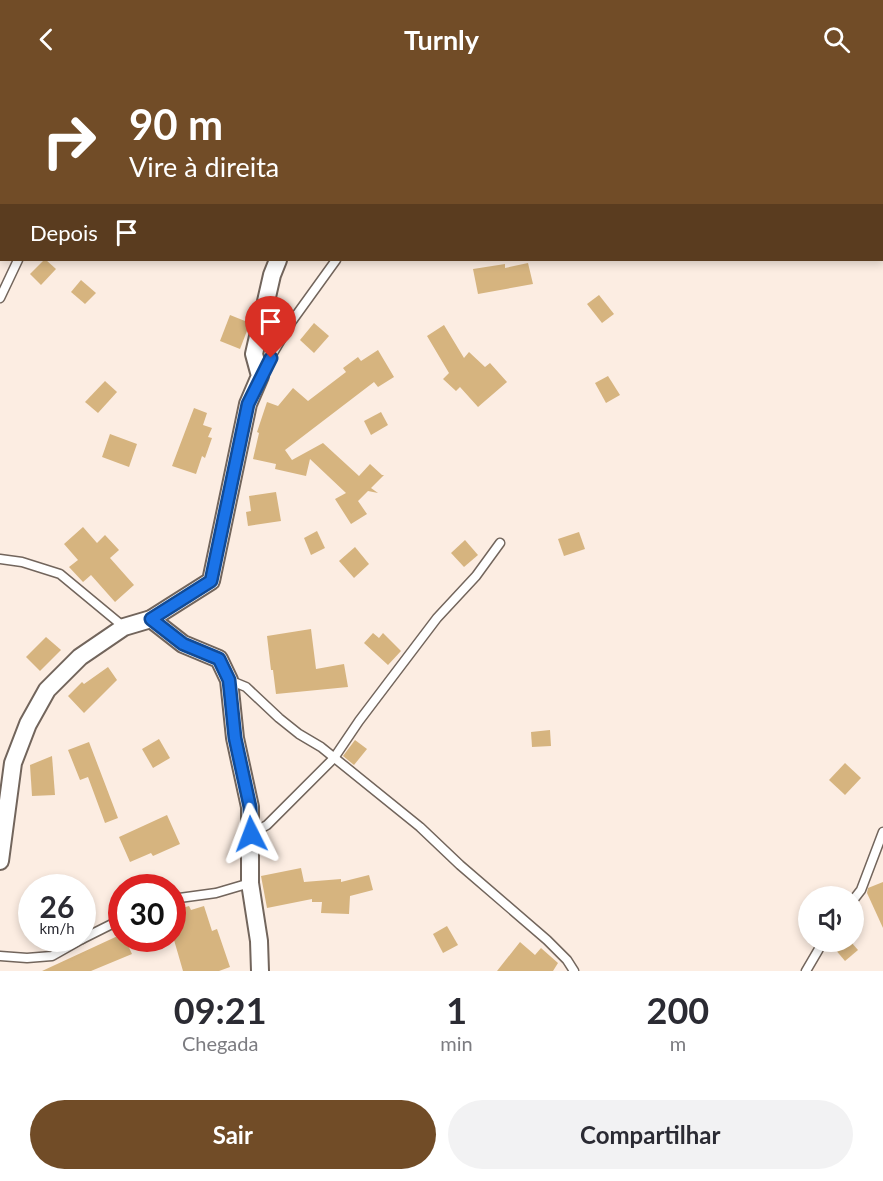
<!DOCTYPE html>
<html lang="pt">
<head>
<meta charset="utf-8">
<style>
	:root { --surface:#fff; --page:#f2f2f3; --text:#2b2b33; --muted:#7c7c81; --accent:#714c27 }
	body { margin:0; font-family:Lato,sans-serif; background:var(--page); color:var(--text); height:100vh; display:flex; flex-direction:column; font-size:22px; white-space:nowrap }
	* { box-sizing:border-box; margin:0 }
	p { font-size:20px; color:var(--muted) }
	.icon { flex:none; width:33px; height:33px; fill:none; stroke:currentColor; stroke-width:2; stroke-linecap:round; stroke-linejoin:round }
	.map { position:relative; height:893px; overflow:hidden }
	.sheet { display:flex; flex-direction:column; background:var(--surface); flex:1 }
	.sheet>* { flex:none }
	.guide { position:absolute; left:0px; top:0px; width:884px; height:183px; box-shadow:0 3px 9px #0003; background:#714c27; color:#fff; overflow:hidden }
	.tools { position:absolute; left:798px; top:808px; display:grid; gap:12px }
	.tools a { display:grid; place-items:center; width:66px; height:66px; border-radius:50%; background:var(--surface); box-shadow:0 3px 9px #0003; font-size:30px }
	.speed { position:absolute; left:18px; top:796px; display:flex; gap:12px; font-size:30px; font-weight:700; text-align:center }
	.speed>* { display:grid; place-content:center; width:78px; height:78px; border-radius:50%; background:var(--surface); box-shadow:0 3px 9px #0003; line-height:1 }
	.speed small { font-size:15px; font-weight:400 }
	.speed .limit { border:9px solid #d22; background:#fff; color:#111 }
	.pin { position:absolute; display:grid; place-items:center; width:51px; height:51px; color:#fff; margin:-62px -26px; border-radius:50% 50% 50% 0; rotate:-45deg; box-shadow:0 0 6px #0007 }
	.pin .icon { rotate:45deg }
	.me { position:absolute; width:66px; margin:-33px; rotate:357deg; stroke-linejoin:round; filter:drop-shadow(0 0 4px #0008) }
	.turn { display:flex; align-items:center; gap:21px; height:126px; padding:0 30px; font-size:27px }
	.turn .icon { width:78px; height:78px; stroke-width:2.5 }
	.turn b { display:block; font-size:42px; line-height:51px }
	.then { display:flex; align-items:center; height:57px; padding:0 30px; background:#0003; gap:12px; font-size:22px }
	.eta { display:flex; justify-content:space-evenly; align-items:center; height:102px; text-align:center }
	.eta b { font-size:36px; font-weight:700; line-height:42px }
	.button { display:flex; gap:12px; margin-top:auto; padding:12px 30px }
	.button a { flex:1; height:69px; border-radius:36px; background:var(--accent); color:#fff; font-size:24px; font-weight:700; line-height:69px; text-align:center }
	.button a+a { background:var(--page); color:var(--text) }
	header { display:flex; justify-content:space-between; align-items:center; height:78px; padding:0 30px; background:var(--accent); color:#fff; font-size:27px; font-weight:700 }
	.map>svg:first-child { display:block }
	.building { fill:#d6b47f }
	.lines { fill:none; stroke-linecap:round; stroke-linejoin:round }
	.lane-casing { stroke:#72655c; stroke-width:11 }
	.street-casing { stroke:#72655c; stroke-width:20 }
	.path { stroke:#b2a69e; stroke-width:3; stroke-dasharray:4.5 3; stroke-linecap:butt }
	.lane { stroke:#fff; stroke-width:8 }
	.street { stroke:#fff; stroke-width:16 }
	.route-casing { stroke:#114b97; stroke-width:15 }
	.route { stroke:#1a73e8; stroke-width:10 }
</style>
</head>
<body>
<header><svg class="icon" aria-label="back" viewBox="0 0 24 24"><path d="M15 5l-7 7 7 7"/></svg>Turnly<svg class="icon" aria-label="search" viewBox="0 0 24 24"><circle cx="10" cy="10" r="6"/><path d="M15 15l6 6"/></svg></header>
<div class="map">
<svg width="883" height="893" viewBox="0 0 883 893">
	<rect width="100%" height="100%" fill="#fcede2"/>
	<!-- building -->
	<g class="building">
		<path d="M 44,182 L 46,182 L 56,191 L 41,207 L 30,196 Z"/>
		<path d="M 528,185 L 533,206 L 478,216 L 473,191 L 505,186 L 505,190 Z"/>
		<path d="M 81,202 L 96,215 L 85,226 L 71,214 Z"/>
		<path d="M 599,217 L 614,236 L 602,245 L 587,226 Z"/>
		<path d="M 230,237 L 250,245 L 240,271 L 220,263 Z"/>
		<path d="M 314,245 L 329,258 L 314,275 L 300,262 Z"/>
		<path d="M 444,247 L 464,280 L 469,274 L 485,289 L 490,285 L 507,304 L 478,329 L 460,309 L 456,313 L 443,301 L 449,295 L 427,258 Z"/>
		<path d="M 378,272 L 394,299 L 378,309 L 374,304 L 285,372 L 292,382 L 323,365 L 359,398 L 370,386 L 382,397 L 384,397 L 371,410 L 378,415 L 368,413 L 358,423 L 367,436 L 351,446 L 335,421 L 346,415 L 310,381 L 306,398 L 275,391 L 276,386 L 253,381 L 259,355 L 257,354 L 267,324 L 278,328 L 293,310 L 308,323 L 346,294 L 343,290 L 358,279 L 361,283 Z"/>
		<path d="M 608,298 L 620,317 L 606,325 L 595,305 Z"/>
		<path d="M 105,303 L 117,314 L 98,335 L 85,324 Z"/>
		<path d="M 194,330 L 207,335 L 203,347 L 212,350 L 208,359 L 212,360 L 205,380 L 202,378 L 196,396 L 172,388 Z"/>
		<path d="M 381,334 L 388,347 L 371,357 L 364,343 Z"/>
		<path d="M 110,356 L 137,366 L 129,389 L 102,379 Z"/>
		<path d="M 276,414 L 281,443 L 248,448 L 246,434 L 251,433 L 249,418 Z"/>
		<path d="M 83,449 L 97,465 L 105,457 L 119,472 L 110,480 L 134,507 L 115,524 L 91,497 L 83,504 L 69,489 L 78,482 L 64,466 Z"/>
		<path d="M 317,453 L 325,470 L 311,477 L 304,460 Z"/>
		<path d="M 579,454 L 585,471 L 564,478 L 558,461 Z"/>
		<path d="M 465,462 L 478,477 L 464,489 L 451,475 Z"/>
		<path d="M 355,469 L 369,486 L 354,500 L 339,483 Z"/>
		<path d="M 311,551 L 316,591 L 344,586 L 348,609 L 276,616 L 273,592 L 271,592 L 267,558 Z"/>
		<path d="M 373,555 L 379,560 L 383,555 L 401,573 L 388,587 L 364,565 Z"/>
		<path d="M 46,559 L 61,572 L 40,593 L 26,579 Z"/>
		<path d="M 108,589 L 117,602 L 84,635 L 68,618 L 82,604 L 84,606 Z"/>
		<path d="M 550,652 L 551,668 L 532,669 L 531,654 Z"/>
		<path d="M 159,661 L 170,680 L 153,690 L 142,671 Z"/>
		<path d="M 355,662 L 367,671 L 354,687 L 343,678 Z"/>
		<path d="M 89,664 L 118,740 L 105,745 L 88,699 L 80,702 L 68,672 Z"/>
		<path d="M 52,678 L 55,717 L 32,718 L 30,687 Z"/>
		<path d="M 845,685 L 861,700 L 845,717 L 829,702 Z"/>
		<path d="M 167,737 L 180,766 L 153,778 L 151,775 L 130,784 L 119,759 Z"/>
		<path d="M 301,790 L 304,804 L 341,801 L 341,804 L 369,797 L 373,812 L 350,818 L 349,836 L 321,835 L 322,824 L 312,824 L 312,821 L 267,830 L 261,798 Z"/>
		<path d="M 883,804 L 883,850 L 867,815 L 868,810 Z"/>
		<path d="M 189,828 L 191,832 L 204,828 L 212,853 L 217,851 L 230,889 L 219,893 L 183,893 L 172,855 L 172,833 Z"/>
		<path d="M 447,848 L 458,867 L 443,875 L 433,856 Z"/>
		<path d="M 122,856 L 122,861 L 125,861 L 132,876 L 91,893 L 42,893 Z"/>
		<path d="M 520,864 L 535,877 L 541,870 L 558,885 L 553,893 L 497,893 Z"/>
		<path d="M 829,864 L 851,864 L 858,872 L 845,883 Z"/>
	</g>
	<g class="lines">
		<!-- lane casing -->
		<g class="lane-casing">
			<g id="lane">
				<path d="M 449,0 L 452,0"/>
				<path d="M 229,2 L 232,0"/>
				<path d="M 0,220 L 18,182"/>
				<path d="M 260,297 L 292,243 L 336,182"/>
				<path d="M 0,481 L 22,484 L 60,496 L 124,549"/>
				<path d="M 229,602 L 246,609 L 279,640 L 299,656 L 321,669 L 420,749 L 460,787 L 547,862 L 567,882 L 574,893"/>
				<path d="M 251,756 L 267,747 L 334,680 L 359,643 L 437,540 L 476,498 L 500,465"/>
				<path d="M 172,821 L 216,815 L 250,805"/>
				<path d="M 854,821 L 861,812 L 883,754"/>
				<path d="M 82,861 L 122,841"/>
				<path d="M 0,878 L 27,880 L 52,878 L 82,861"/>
				<path d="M 806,893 L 823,864"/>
			</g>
		</g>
		<!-- street casing -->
		<g class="street-casing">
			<g id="street">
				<path d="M 324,2 L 325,0"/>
				<path d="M 151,541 L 183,566 L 219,581 L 229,602 L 235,660 L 250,729 L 250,805 L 259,863 L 260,893"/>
				<path d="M 0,783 L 13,685 L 28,646 L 47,612 L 80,579 L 124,549 L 151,541 L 211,503 L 248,326 L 260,298 L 254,276 L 272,197 L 278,182"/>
			</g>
		</g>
		<!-- path -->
		<path class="path" d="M 0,21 L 2,25"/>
		<!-- lane -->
		<use href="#lane" class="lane"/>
		<!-- street -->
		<use href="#street" class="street"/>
	</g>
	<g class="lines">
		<!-- route casing -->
		<g class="route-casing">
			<path id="route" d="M 251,756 L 250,729 L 235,660 L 229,602 L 219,581 L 183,566 L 151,541 L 211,503 L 248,326 L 271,280"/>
		</g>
		<!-- route -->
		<use href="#route" class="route"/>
	</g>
</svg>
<div class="tools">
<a><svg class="icon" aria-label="sound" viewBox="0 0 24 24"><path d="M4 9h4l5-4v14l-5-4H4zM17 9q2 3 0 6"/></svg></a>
</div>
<div class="speed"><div>26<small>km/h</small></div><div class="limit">30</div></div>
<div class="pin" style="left:271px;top:280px;background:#d93025"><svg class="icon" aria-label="arrive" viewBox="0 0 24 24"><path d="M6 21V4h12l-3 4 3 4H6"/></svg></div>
<svg class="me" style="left:251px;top:756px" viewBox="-20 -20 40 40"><path d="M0-17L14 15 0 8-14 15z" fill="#1a73e8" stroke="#fff" stroke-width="4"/></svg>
<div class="guide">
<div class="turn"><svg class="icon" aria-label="right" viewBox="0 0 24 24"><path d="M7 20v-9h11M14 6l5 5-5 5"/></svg><div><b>90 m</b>Vire à direita</div></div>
<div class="then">Depois<svg class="icon" aria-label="arrive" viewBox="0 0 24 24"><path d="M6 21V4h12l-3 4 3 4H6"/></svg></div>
</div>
</div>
<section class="sheet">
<div class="eta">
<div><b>09:21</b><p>Chegada</p></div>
<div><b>1</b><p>min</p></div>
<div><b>200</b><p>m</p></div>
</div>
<div class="button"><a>Sair</a><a>Compartilhar</a></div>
</section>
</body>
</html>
